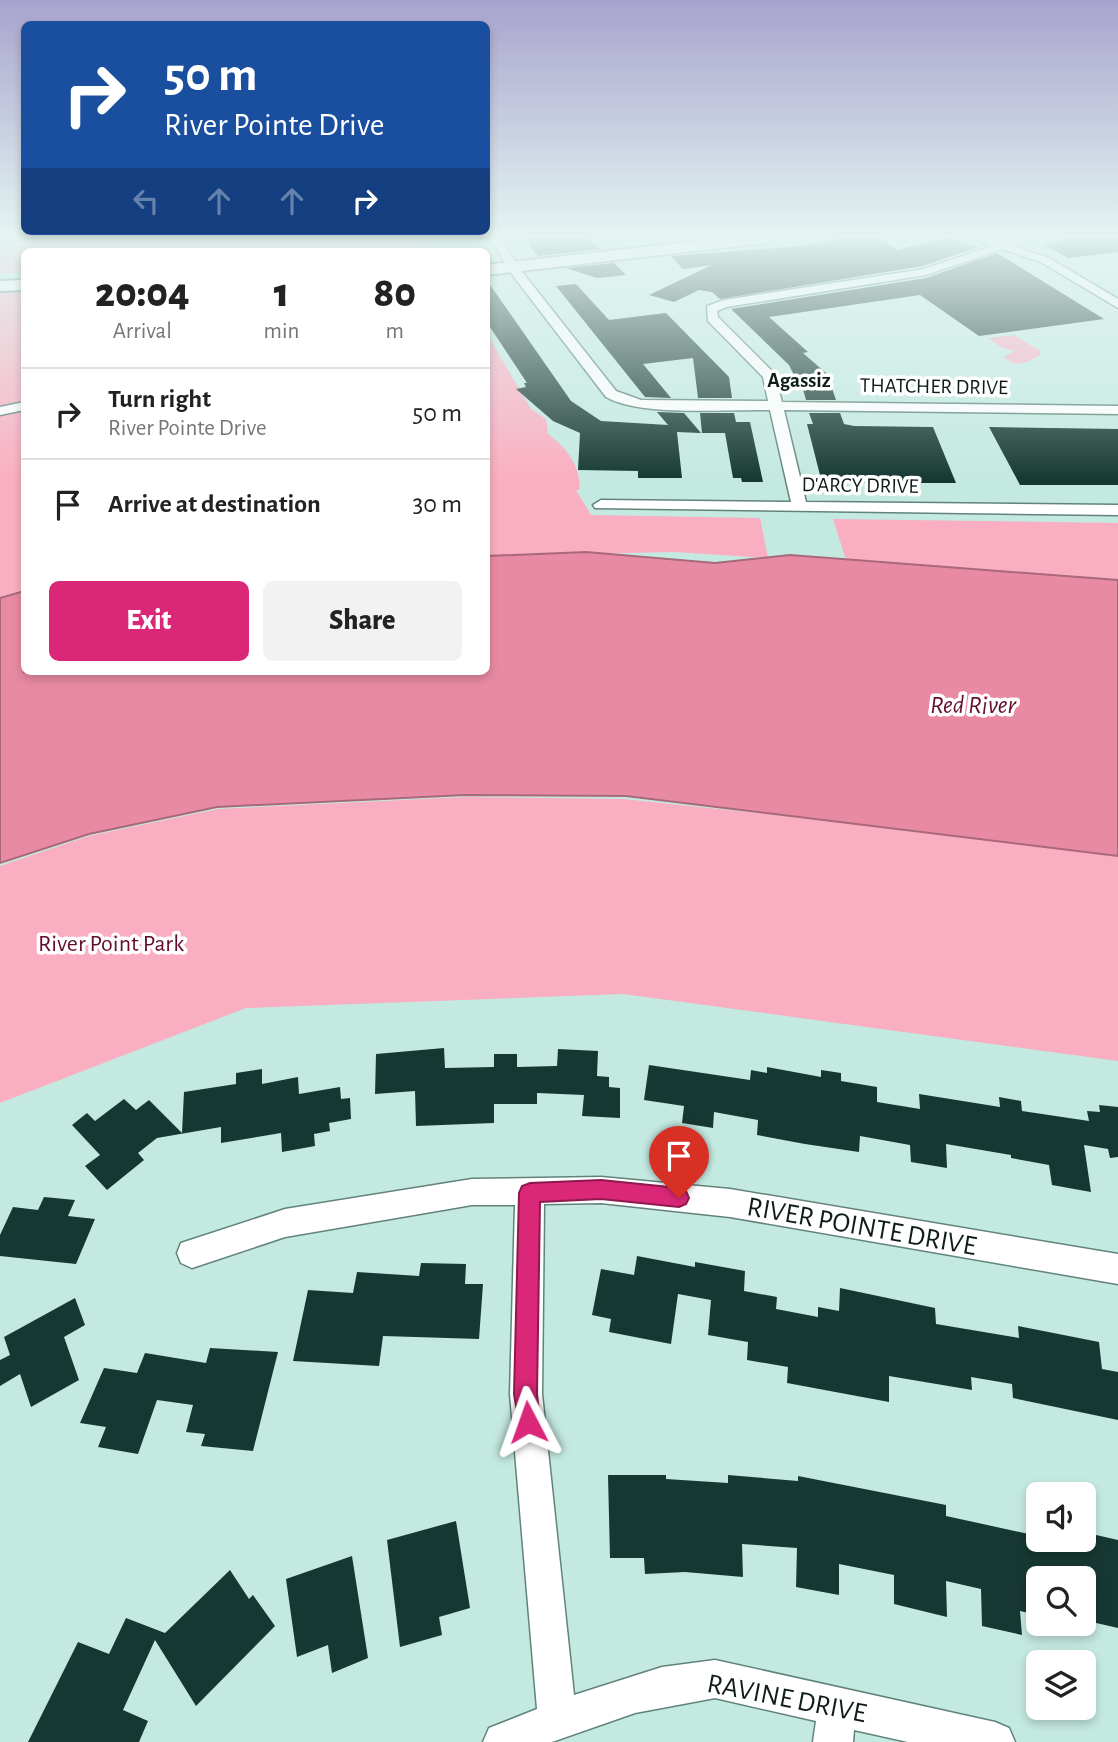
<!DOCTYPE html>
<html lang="en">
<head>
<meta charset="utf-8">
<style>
	:root { --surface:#fff; --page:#f2f2f2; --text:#222; --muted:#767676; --line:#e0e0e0; --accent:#db2777 }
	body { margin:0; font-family:"Alegreya Sans",sans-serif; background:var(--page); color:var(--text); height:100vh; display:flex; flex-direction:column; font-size:26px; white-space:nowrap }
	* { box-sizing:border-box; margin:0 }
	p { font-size:23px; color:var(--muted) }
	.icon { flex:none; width:38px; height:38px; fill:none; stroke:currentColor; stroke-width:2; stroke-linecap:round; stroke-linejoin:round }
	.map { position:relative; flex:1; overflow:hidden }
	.side { position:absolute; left:21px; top:248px; width:469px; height:427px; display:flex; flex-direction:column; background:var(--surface); border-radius:10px; box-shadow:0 4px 10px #0003 }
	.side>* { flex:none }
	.guide { position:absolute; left:21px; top:21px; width:469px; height:214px; border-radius:10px; box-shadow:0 4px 10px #0003; background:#1a4fa0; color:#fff; overflow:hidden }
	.tools { position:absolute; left:1026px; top:1482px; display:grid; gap:14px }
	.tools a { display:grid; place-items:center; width:70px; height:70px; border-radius:10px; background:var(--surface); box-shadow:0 4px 10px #0003; font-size:35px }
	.pin { position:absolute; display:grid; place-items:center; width:60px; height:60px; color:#fff; margin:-72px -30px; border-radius:50% 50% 50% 0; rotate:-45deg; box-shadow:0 0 7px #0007 }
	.pin .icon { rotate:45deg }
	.me { position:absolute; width:77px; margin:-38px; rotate:356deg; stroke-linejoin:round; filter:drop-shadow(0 0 5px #0008) }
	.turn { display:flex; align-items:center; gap:24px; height:147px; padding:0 28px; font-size:32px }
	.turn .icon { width:91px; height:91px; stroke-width:2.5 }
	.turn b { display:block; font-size:49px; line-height:60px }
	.lanes { display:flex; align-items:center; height:66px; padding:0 28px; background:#0003; justify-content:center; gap:35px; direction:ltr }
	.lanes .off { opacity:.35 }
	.eta { display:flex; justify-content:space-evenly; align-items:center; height:119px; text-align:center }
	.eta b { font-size:42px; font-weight:800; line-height:49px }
	.primary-button { display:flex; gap:14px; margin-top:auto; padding:14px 28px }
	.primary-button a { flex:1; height:80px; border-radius:10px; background:var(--accent); color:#fff; font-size:28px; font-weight:800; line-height:80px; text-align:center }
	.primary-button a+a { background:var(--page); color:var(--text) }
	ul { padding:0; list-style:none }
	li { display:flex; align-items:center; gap:21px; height:91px; padding:0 28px; border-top:2px solid var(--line) }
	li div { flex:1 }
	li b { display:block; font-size:26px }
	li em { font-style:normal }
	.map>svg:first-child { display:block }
	.green { fill:#faaec1 }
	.water { fill:#e98aa4; stroke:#a8697b; stroke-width:2 }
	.building { fill:#173832 }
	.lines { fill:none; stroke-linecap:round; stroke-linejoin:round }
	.street-casing { stroke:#61837c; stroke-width:3 }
	.secondary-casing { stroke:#61837c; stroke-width:4 }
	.street { fill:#fff; fill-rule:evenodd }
	.secondary { fill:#fff; fill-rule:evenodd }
	.route { fill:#db2777; stroke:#8e194d; stroke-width:2 }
	.labels { text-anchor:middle; stroke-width:7; stroke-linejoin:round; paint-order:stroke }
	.far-neighbourhood-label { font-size:21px; font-weight:bold; fill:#0f1d1a; stroke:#fff }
	.far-street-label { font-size:21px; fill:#0f1d1a; stroke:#fff }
	.park-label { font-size:24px; fill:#620d2f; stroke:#fff }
	.water-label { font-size:26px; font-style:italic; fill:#651132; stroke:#fff }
	.near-street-label { font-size:28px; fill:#0f1d1a; stroke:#fff }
</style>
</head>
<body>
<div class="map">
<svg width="1118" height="1742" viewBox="0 0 1118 1742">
	<rect width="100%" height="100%" fill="#c4e9e1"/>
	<!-- green -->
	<g class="green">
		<path d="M 0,237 L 417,237 L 427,252 L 24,252 L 24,273 L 0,273 Z"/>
		<path d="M 24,292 L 24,591 L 0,598 L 0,293 Z"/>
		<path d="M 486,332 L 531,409 L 546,419 L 548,434 C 566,447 582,467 579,490 L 576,490 L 591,515 L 760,518 L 768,558 L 674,552 L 487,556 Z"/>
		<path d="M 1014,335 L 1040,351 L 1040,355 C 1028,362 1016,369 1004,357 L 1015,351 L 1002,348 L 988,338 Z"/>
		<path d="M 833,519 L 1118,523 L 1118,580 L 846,560 Z"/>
		<path d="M 465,797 L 623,799 L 1118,851 L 1118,1061 L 623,994 L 246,1008 L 0,1103 L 0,866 L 89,836 L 218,809 Z"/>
	</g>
	<!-- water -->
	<path class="water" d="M 586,552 L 715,563 L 790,555 L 1118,580 L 1118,856 L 626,796 L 465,795 L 217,807 L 89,834 L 0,863 L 0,598 L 24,591 L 24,672 L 486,672 L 487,556 Z"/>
	<!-- building -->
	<g class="building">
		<path d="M 522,237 L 588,237 L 600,249 L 538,256 Z"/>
		<path d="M 831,237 L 879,237 L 897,250 L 947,237 L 979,247 L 923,266 L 720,299 L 712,292 L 699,290 L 674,302 L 649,295 L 712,265 L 683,269 L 671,256 L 800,246 L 835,240 Z"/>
		<path d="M 1071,237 L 1118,237 L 1118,252 L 1068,258 L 1044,245 Z"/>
		<path d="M 997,253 L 1104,319 L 979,336 L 920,295 L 769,317 L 808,352 L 803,353 L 827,374 L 836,400 L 806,400 L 799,375 L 794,375 L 789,365 L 731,309 L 926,278 Z"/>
		<path d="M 614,263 L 626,275 L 597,278 L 566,268 Z"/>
		<path d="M 486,279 L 571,401 L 601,421 L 668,425 L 657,412 L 684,413 L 701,433 L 677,432 L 682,478 L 638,478 L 638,471 L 578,470 L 580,433 L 553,421 L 516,389 L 526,387 L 524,383 L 527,383 L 486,321 Z"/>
		<path d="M 576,284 L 609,320 L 666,313 L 729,377 L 732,398 L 698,398 L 693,358 L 643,364 L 671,398 L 645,397 L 556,286 Z"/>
		<path d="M 700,413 L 734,413 L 736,422 L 750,422 L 763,482 L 742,482 L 741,478 L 733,478 L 725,433 L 702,433 Z"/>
		<path d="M 809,413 L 840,413 L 844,424 L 854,426 L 933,427 L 956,483 L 822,483 L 807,424 L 813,424 Z"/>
		<path d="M 989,427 L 1118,429 L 1118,485 L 1020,485 Z"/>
		<path d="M 444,1048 L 445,1068 L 494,1067 L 494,1054 L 517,1054 L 517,1067 L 557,1066 L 558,1049 L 598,1051 L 597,1076 L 609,1077 L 609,1087 L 620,1088 L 620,1118 L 582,1116 L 584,1095 L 537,1093 L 537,1104 L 494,1104 L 494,1123 L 416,1126 L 415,1091 L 375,1094 L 376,1054 Z"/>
		<path d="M 649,1065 L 750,1080 L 751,1070 L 767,1073 L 767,1067 L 821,1077 L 821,1070 L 841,1073 L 841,1081 L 877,1087 L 877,1102 L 920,1109 L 919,1094 L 1000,1107 L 999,1097 L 1021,1101 L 1022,1111 L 1089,1121 L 1087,1111 L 1100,1112 L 1099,1105 L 1118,1107 L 1118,1157 L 1110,1158 L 1108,1149 L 1084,1145 L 1091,1192 L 1052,1185 L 1049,1165 L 1011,1158 L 1011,1155 L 946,1144 L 947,1168 L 911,1162 L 910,1145 L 860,1136 L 859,1152 L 805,1144 L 757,1135 L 758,1120 L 714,1112 L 713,1128 L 682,1123 L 684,1106 L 644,1100 Z"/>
		<path d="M 262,1069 L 262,1084 L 298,1077 L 299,1094 L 340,1087 L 341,1099 L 350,1098 L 351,1119 L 329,1123 L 330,1131 L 314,1134 L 315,1146 L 282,1152 L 281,1133 L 221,1143 L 221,1127 L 157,1138 L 138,1153 L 144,1160 L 107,1190 L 85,1166 L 100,1155 L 72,1125 L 87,1113 L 95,1121 L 124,1099 L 136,1110 L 149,1100 L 182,1133 L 184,1092 L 236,1084 L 236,1073 Z"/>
		<path d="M 44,1197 L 75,1200 L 68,1216 L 95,1219 L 76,1264 L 0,1256 L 0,1235 L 13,1207 L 38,1210 Z"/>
		<path d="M 637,1256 L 695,1267 L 695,1262 L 745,1271 L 744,1291 L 777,1297 L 776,1309 L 818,1317 L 818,1307 L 839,1311 L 840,1288 L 935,1308 L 936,1324 L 1019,1338 L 1018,1326 L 1099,1342 L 1102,1369 L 1118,1372 L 1118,1420 L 1013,1398 L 1012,1384 L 971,1377 L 972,1390 L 889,1376 L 889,1402 L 787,1383 L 788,1367 L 747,1360 L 748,1342 L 708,1335 L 711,1300 L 678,1294 L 671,1344 L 609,1332 L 611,1319 L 592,1315 L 601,1269 L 634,1275 Z"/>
		<path d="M 421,1263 L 466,1264 L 465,1284 L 483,1284 L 479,1339 L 383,1336 L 379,1366 L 293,1361 L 308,1290 L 353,1293 L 357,1272 L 419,1276 Z"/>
		<path d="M 75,1298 L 85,1325 L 64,1337 L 79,1380 L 31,1407 L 20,1374 L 0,1386 L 0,1360 L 10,1355 L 4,1337 Z"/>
		<path d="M 210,1348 L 278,1352 L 253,1451 L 201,1446 L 205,1434 L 186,1432 L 193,1405 L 157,1400 L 138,1454 L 98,1447 L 106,1427 L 80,1423 L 104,1368 L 137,1373 L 145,1353 L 206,1363 Z"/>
		<path d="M 608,1475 L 666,1475 L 666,1479 L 728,1483 L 728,1475 L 798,1481 L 798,1476 L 946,1505 L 946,1516 L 1038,1536 L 1038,1540 L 1083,1540 L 1083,1532 L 1118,1540 L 1118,1628 L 1083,1620 L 1083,1578 L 1038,1578 L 1038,1615 L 1020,1611 L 1022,1635 L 982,1626 L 981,1589 L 946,1581 L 947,1617 L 894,1604 L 894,1575 L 839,1564 L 839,1595 L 796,1587 L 797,1548 L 742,1544 L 743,1577 L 685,1572 L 645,1574 L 644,1558 L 610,1558 Z"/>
		<path d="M 456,1521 L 470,1608 L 439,1617 L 442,1635 L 400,1647 L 387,1540 Z"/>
		<path d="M 352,1556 L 368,1658 L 332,1673 L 328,1645 L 297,1657 L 286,1579 Z"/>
		<path d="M 230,1570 L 249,1599 L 253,1595 L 275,1626 L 196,1706 L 155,1640 L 123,1710 L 148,1721 L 139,1742 L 28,1742 L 78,1642 L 109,1654 L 126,1618 L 165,1633 Z"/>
	</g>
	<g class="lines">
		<!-- street casing -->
		<g class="street-casing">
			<g id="street">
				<path d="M 489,237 L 499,237 L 523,273 L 616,391 L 641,400 L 768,401 L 763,377 L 708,321 L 707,306 L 724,300 L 924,269 L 992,246 L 971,237 C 982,237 995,243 1005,241 C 1015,240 1023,237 1033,237 L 1013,246 L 1049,258 L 1118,299 L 1118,308 L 1041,262 L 1002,249 L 926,275 L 727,307 L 717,311 L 718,317 L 774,373 L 782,402 L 1118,406 L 1118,414 L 784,410 L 806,502 L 1118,505 L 1118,515 L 595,508 L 593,505 L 601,500 L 791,502 L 770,410 C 727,409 641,417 606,397 L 514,277 Z"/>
				<path d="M 24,402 L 24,410 L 0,415 L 0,407 Z"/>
				<path d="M 601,1177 L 730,1189 L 1118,1254 L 1118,1284 L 730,1217 L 601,1203 L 544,1204 L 542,1394 L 574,1695 L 662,1667 L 715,1660 L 995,1722 L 1009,1728 L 1015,1742 L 908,1742 L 854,1730 L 853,1742 L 813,1742 L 816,1721 L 715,1698 L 635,1713 L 552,1742 L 483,1742 L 489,1728 L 537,1709 L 510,1394 L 515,1205 L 472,1205 L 285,1237 L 192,1268 L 181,1263 L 177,1253 L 181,1243 L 285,1209 L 472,1179 Z"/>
			</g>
		</g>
		<!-- secondary casing -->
		<g class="secondary-casing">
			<g id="secondary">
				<path d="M 732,237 L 780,237 L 772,242 L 486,275 L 486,265 Z"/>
				<path d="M 24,280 L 24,290 L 0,291 L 0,281 Z"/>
			</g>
		</g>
		<!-- street -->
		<use href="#street" class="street"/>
		<!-- secondary -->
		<use href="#secondary" class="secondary"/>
	</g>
	<!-- sky -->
	<linearGradient id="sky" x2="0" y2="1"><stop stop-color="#a8a3cd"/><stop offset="0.49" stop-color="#e4f5f2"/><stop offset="1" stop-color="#e4f5f2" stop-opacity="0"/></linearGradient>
	<rect width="1118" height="481" fill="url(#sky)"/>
	<!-- route -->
	<path class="route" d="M 601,1180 L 679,1188 L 686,1191 L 689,1198 L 686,1204 L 679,1207 L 601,1199 L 540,1202 L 537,1394 L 540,1422 L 537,1430 L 528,1433 L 520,1430 L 514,1394 L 519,1193 L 522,1186 L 530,1183 Z"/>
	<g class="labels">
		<!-- far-neighbourhood labels -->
		<g class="far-neighbourhood-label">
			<text x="799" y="387">Agassiz</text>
		</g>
		<!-- far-street labels -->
		<g class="far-street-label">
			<text transform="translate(934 386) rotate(1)" y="7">THATCHER DRIVE</text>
			<text transform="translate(860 485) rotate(1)" y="7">D'ARCY DRIVE</text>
		</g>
		<!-- park labels -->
		<g class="park-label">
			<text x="111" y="951">River Point Park</text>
		</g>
		<!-- water labels -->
		<g class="water-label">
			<text x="973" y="713">Red River</text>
		</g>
		<!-- near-street labels -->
		<g class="near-street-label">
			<text transform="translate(862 1225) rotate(10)" y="10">RIVER POINTE DRIVE</text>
			<text transform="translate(787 1697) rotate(11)" y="10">RAVINE DRIVE</text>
		</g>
	</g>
</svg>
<div class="tools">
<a><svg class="icon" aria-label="sound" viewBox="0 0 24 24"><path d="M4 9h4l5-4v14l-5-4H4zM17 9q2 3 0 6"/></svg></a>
<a><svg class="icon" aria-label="search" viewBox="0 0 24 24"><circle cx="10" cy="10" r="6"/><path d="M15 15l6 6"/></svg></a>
<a><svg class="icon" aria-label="layers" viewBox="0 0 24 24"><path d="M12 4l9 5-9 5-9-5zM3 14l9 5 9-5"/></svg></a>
</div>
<div class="pin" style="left:679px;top:1198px;background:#d93025"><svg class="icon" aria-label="arrive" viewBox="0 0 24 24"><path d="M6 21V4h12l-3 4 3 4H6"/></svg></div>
<svg class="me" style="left:528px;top:1422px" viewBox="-20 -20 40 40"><path d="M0-17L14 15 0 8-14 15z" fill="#db2777" stroke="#fff" stroke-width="4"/></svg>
<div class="guide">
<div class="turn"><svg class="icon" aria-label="right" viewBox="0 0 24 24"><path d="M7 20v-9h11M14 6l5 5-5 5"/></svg><div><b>50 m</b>River Pointe Drive</div></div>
<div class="lanes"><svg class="icon off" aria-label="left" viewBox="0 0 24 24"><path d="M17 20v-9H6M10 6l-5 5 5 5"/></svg><svg class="icon off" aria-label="ahead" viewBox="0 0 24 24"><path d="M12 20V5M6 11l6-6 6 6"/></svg><svg class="icon off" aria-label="ahead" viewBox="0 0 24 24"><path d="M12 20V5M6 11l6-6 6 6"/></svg><svg class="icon" aria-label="right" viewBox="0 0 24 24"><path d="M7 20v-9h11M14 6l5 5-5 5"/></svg></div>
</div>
<section class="side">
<div class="eta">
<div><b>20:04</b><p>Arrival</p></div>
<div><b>1</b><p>min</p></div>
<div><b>80</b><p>m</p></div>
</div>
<ul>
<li><svg class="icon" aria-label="right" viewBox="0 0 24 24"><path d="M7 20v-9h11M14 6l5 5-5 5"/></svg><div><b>Turn right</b><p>River Pointe Drive</p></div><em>50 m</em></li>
<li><svg class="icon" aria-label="arrive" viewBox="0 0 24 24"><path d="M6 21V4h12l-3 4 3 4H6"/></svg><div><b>Arrive at destination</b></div><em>30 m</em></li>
</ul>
<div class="primary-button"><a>Exit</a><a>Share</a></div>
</section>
</div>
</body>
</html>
